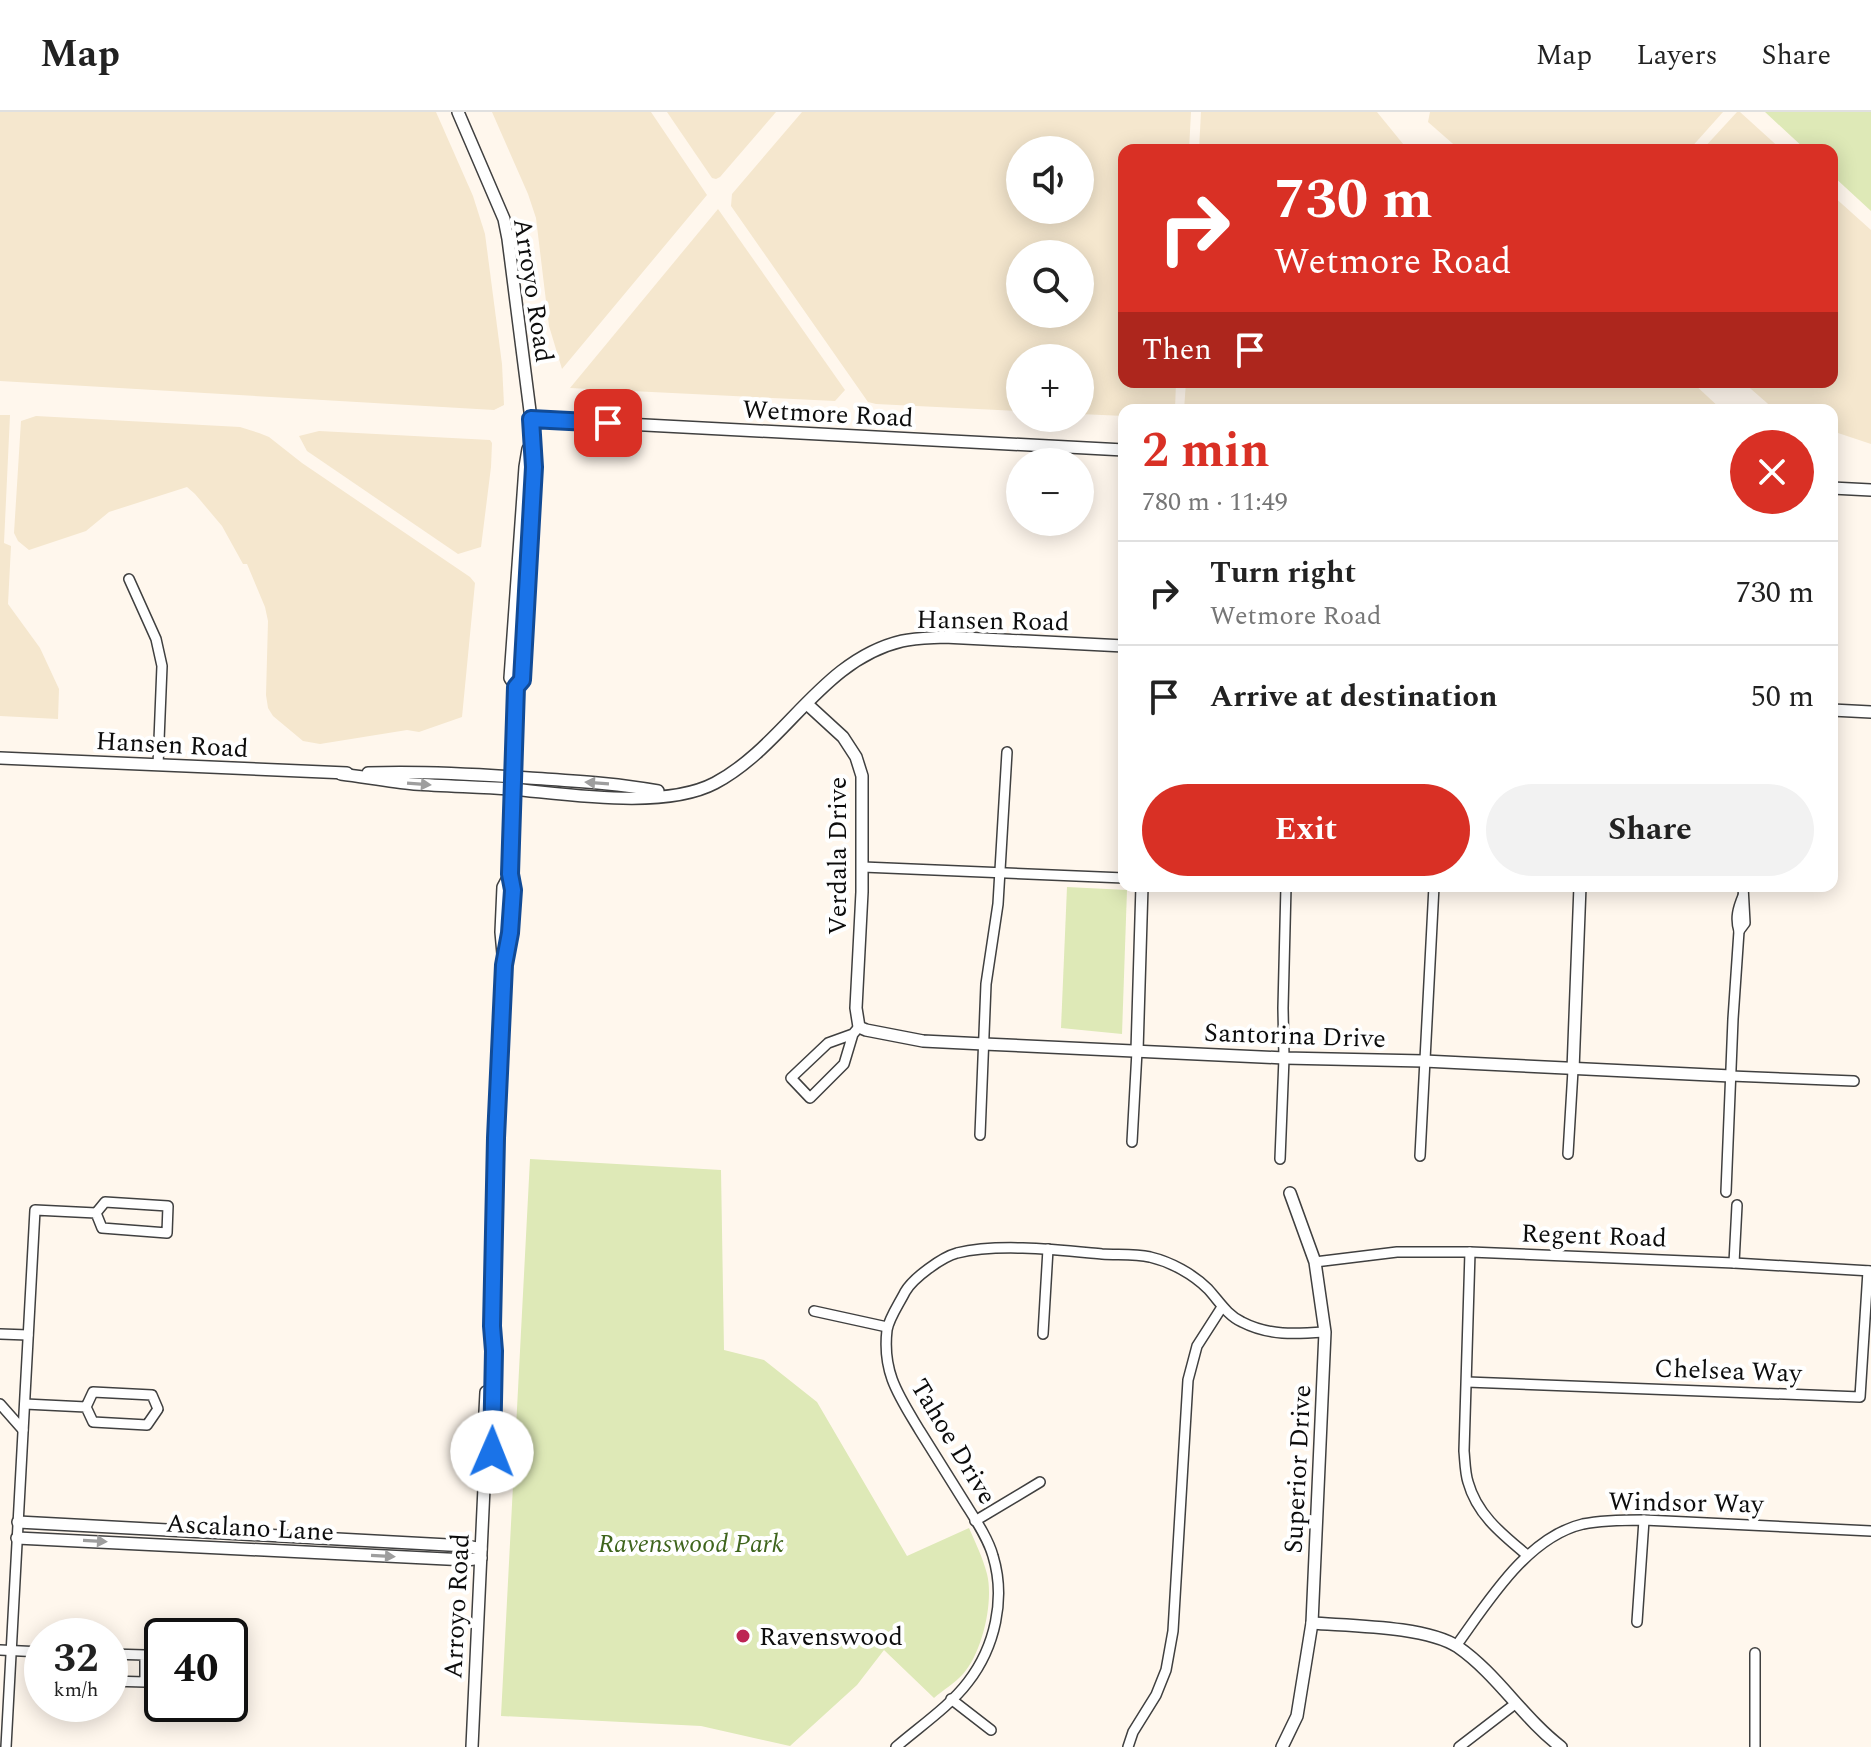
<!DOCTYPE html>
<html lang="en">
<head>
<meta charset="utf-8">
<style>
	:root { --surface:#fff; --page:#f2f2f2; --text:#222; --muted:#767676; --line:#e0e0e0; --accent:#d93025 }
	body { margin:0; font-family:Spectral,serif; background:var(--page); color:var(--text); height:100vh; display:flex; flex-direction:column; font-size:30px; white-space:nowrap }
	* { box-sizing:border-box; margin:0 }
	p { font-size:26px; color:var(--muted) }
	.icon { flex:none; width:44px; height:44px; fill:none; stroke:currentColor; stroke-width:2; stroke-linecap:round; stroke-linejoin:round }
	.map { position:relative; flex:1; overflow:hidden }
	.drawer { position:absolute; left:1118px; top:292px; width:720px; height:488px; display:flex; flex-direction:column; background:var(--surface); border-radius:16px; box-shadow:0 4px 20px #0003 }
	.drawer>* { flex:none }
	.banner { position:absolute; left:1118px; top:32px; width:720px; height:244px; border-radius:16px; box-shadow:0 4px 20px #0003; background:#d93025; color:#fff; overflow:hidden }
	.buttons { position:absolute; left:1006px; top:24px; display:grid; gap:16px }
	.buttons a { display:grid; place-items:center; width:88px; height:88px; border-radius:50%; background:var(--surface); box-shadow:0 4px 20px #0003; font-size:40px }
	.speed { position:absolute; left:24px; top:1506px; display:flex; gap:16px; font-size:40px; font-weight:700; text-align:center }
	.speed>* { display:grid; place-content:center; width:104px; height:104px; border-radius:50%; background:var(--surface); box-shadow:0 4px 20px #0003; line-height:1 }
	.speed small { font-size:20px; font-weight:400 }
	.speed .limit { border:4px solid #111; border-radius:12px; background:#fff; color:#111 }
	.pin { position:absolute; display:grid; place-items:center; width:68px; height:68px; color:#fff; margin:-34px; border-radius:16px; box-shadow:0 4px 12px #0006 }
	.me { position:absolute; width:88px; margin:-44px; rotate:1deg; stroke-linejoin:round; filter:drop-shadow(0 0 6px #0008) }
	.turn { display:flex; align-items:center; gap:28px; height:168px; padding:0 24px; font-size:36px }
	.turn .icon { width:104px; height:104px; stroke-width:2.5 }
	.turn b { display:block; font-size:56px; line-height:68px }
	.then { display:flex; align-items:center; height:76px; padding:0 24px; background:#0003; gap:16px; font-size:30px }
	.round { display:grid; place-items:center; flex:none; width:84px; height:84px; border-radius:42px; background:var(--page) }
	.summary { display:flex; align-items:center; justify-content:space-between; height:136px; padding:0 24px }
	h1 { font-size:48px; font-weight:700; line-height:60px; color:var(--accent) }
	.action { display:flex; gap:16px; margin-top:auto; padding:16px 24px }
	.action a { flex:1; height:92px; border-radius:48px; background:var(--accent); color:#fff; font-size:32px; font-weight:700; line-height:92px; text-align:center }
	.action a+a { background:var(--page); color:var(--text) }
	ul { padding:0; list-style:none }
	li { display:flex; align-items:center; gap:24px; height:104px; padding:0 24px; border-top:2px solid var(--line) }
	li div { flex:1 }
	li b { display:block; font-size:30px }
	li em { font-style:normal }
	header { display:flex; align-items:center; gap:48px; box-sizing:border-box; height:112px; padding:0 40px; background:var(--surface); border-bottom:2px solid var(--line) }
	header strong { font-size:38px }
	nav { display:flex; gap:44px; margin-inline-start:auto; font-size:28px }
	.map>svg:first-child { display:block }
	.farmland { fill:#f5e7ce; fill-rule:evenodd }
	.green { fill:#dee9b7 }
	.lines { fill:none; stroke-linecap:round; stroke-linejoin:round }
	.minor-casing { stroke:#404040; stroke-width:12 }
	.tertiary-casing { stroke:#404040; stroke-width:14 }
	.minor { stroke:#fff; stroke-width:9 }
	.tertiary { stroke:#fff; stroke-width:11 }
	.oneway { fill:#9e9e9e }
	.route-casing { stroke:#114b97; stroke-width:20 }
	.route { stroke:#1a73e8; stroke-width:14 }
	.poi-dot { fill:#bd2554; stroke:#fff; stroke-width:3 }
	.labels { text-anchor:middle; stroke-width:8; stroke-linejoin:round; paint-order:stroke }
	.street-label { font-size:26px; fill:#0d0d0d; stroke:#fff }
	.park-label { font-size:26px; font-style:italic; fill:#3f651d; stroke:#fff }
	.poi-label { font-size:26px; fill:#0d0d0d; stroke:#fff; text-anchor:start }
</style>
</head>
<body>
<header>
<strong>Map</strong>
<nav><a>Map</a><a>Layers</a><a>Share</a></nav>
</header>
<div class="map">
<svg width="1871" height="1635" viewBox="0 0 1871 1635">
	<rect width="100%" height="100%" fill="#fff7ed"/>
	<!-- farmland -->
	<g class="farmland">
		<path d="M 0,0 L 436,0 L 473,84 L 485,122 L 502,252 L 504,293 L 494,298 L 0,269 Z"/>
		<path d="M 492,0 L 651,0 L 707,83 L 562,257 L 549,214 L 536,106 L 528,82 Z"/>
		<path d="M 667,0 L 776,0 L 720,65 L 716,67 L 712,66 Z"/>
		<path d="M 802,0 L 1191,0 L 1189,38 L 1124,38 L 1124,270 L 1176,270 L 1175,298 L 1124,298 L 1124,304 L 1080,302 L 1080,246 L 1020,246 L 1020,299 L 876,292 L 868,290 L 731,94 L 732,82 ZM 1020,38 L 1080,38 L 1080,98 L 1020,98 ZM 1020,142 L 1080,142 L 1080,202 L 1020,202 Z"/>
		<path d="M 1201,0 L 1377,0 L 1408,38 L 1199,38 Z"/>
		<path d="M 1430,0 L 1723,0 L 1689,38 L 1460,38 L 1428,10 Z"/>
		<path d="M 1737,0 L 1740,0 L 1782,38 L 1702,38 Z"/>
		<path d="M 1832,83 L 1871,118 L 1871,332 L 1832,319 L 1832,298 L 1775,298 L 1743,270 L 1832,270 Z"/>
		<path d="M 718,97 L 845,278 L 835,289 L 570,276 Z"/>
		<path d="M 1186,270 L 1692,270 L 1722,298 L 1184,298 Z"/>
		<path d="M 0,303 L 10,303 L 4,431 L 11,434 L 8,492 L 40,536 L 59,577 L 58,607 L 0,604 Z"/>
		<path d="M 36,304 L 240,315 L 259,321 L 269,325 L 302,351 L 470,465 L 475,471 L 462,605 L 419,620 L 407,618 L 320,632 L 303,629 L 273,604 L 268,596 L 266,583 L 268,509 L 265,495 L 247,452 L 243,452 L 222,414 L 195,382 L 187,375 L 109,400 L 86,419 L 29,438 L 18,429 L 14,421 L 21,309 Z"/>
		<path d="M 319,319 L 490,328 L 492,331 L 491,355 L 481,435 L 458,442 L 307,339 L 299,324 Z"/>
	</g>
	<!-- green -->
	<g class="green">
		<path d="M 1765,0 L 1871,0 L 1871,99 L 1832,63 L 1832,38 L 1806,38 Z"/>
		<path d="M 1067,775 L 1127,778 L 1122,922 L 1061,916 Z"/>
		<path d="M 530,1047 L 721,1058 L 724,1238 L 764,1248 L 817,1290 L 907,1444 L 969,1416 C 975,1430 983,1446 987,1462 C 994,1490 982,1541 963,1562 C 955,1571 943,1578 934,1586 L 884,1538 L 857,1573 L 790,1634 L 701,1614 L 501,1604 Z"/>
	</g>
	<g class="lines">
		<!-- minor casing -->
		<g class="minor-casing">
			<g id="minor">
				<path d="M 129,467 L 156,527 L 162,554 L 158,653"/>
				<path d="M 863,755 L 1124,766"/>
				<path d="M 1739,819 L 1745,811 L 1743,774"/>
				<path d="M 853,922 L 828,931 L 791,966 L 810,986 L 844,952 L 853,922 L 859,915"/>
				<path d="M 1731,964 L 1854,969"/>
				<path d="M 980,1023 L 986,872 L 998,792 L 1007,640"/>
				<path d="M 1132,1030 L 1137,939"/>
				<path d="M 1568,1042 L 1573,958"/>
				<path d="M 1420,1044 L 1434,774"/>
				<path d="M 1280,1047 L 1284,946 L 1283,896 L 1286,774"/>
				<path d="M 1726,1080 L 1733,907 L 1739,819 C 1735,806 1738,796 1743,784"/>
				<path d="M 1470,1140 L 1464,1339 C 1465,1349 1465,1361 1468,1370 C 1477,1403 1503,1423 1527,1443"/>
				<path d="M 1315,1150 L 1397,1140 L 1470,1140 L 1734,1151 L 1871,1159"/>
				<path d="M 1734,1151 L 1737,1093"/>
				<path d="M 814,1199 L 887,1215"/>
				<path d="M 0,1222 L 28,1223"/>
				<path d="M 1043,1222 L 1048,1137"/>
				<path d="M 1467,1270 L 1860,1285 L 1868,1159"/>
				<path d="M 0,1292 L 23,1318"/>
				<path d="M 25,1292 L 86,1295 L 93,1280 L 152,1283 L 158,1297 L 147,1313 L 93,1310 L 86,1295"/>
				<path d="M 975,1409 L 1040,1370"/>
				<path d="M 1637,1510 L 1644,1408"/>
				<path d="M 1456,1534 C 1488,1490 1527,1425 1583,1412 C 1603,1408 1624,1408 1644,1408 L 1871,1419"/>
				<path d="M 0,1538 L 42,1540"/>
				<path d="M 110,1542 L 145,1543 L 145,1570 L 110,1569"/>
				<path d="M 951,1587 L 991,1618"/>
				<path d="M 6,1635 L 35,1098 L 96,1101 L 105,1090 L 168,1094 L 167,1121 L 102,1116 L 96,1101"/>
				<path d="M 896,1635 C 919,1615 950,1594 968,1570 C 995,1535 1006,1487 993,1444 C 988,1426 975,1407 965,1391 C 950,1367 935,1343 920,1319 C 899,1284 882,1261 887,1218 C 889,1206 899,1192 905,1180 C 913,1166 942,1145 957,1141 C 999,1131 1059,1138 1102,1142 C 1118,1143 1135,1142 1150,1145 C 1171,1150 1193,1162 1208,1177 C 1219,1189 1227,1203 1242,1210 C 1269,1224 1296,1222 1325,1220"/>
				<path d="M 1128,1635 L 1133,1620 L 1156,1583 L 1166,1558 L 1173,1519 L 1188,1268 L 1197,1234 L 1222,1195"/>
				<path d="M 1459,1635 L 1515,1592"/>
				<path d="M 1755,1635 L 1755,1541"/>
			</g>
		</g>
		<!-- tertiary casing -->
		<g class="tertiary-casing">
			<g id="tertiary">
				<path d="M 458,0 L 504,107 L 508,127 L 531,307 L 534,355 L 522,568 L 516,575"/>
				<path d="M 531,307 L 1124,338"/>
				<path d="M 1832,376 L 1871,378"/>
				<path d="M 807,592 L 843,625 L 856,645 L 862,664 L 862,780 L 856,896 L 859,915 L 866,918 L 923,929 L 984,932 L 1284,946 L 1424,949 L 1731,964"/>
				<path d="M 1832,598 L 1871,600"/>
				<path d="M 0,646 L 347,661"/>
				<path d="M 368,661 C 422,659 475,662 529,666 C 572,669 615,671 658,679"/>
				<path d="M 341,662 C 365,665 390,670 414,672 C 446,674 478,675 511,677 C 568,682 664,698 715,671 C 785,634 821,548 902,529 C 916,526 930,526 944,525 L 1124,534"/>
				<path d="M 506,840 C 511,815 516,788 510,762 L 516,575 L 510,566 L 525,355 L 528,337"/>
				<path d="M 1137,939 L 1142,774"/>
				<path d="M 1573,958 L 1580,774"/>
				<path d="M 485,1354 L 492,1340 L 494,1239 L 492,1214 L 496,1026 L 504,853 L 501,820 L 503,775 L 510,762"/>
				<path d="M 18,1410 L 467,1434 L 481,1437"/>
				<path d="M 17,1426 L 467,1448 L 481,1446"/>
				<path d="M 1312,1511 C 1351,1514 1426,1514 1458,1535 C 1497,1562 1523,1606 1561,1635"/>
				<path d="M 472,1635 L 485,1354 L 483,1339 L 486,1280"/>
				<path d="M 1282,1635 L 1297,1604 L 1312,1511 L 1325,1220 L 1315,1150 L 1290,1081"/>
			</g>
		</g>
		<!-- minor -->
		<use href="#minor" class="minor"/>
		<!-- tertiary -->
		<use href="#tertiary" class="tertiary"/>
	</g>
	<!-- one-way arrows -->
	<defs><path id="oneway-solid" d="M-6-.8H1V-3.2L6.5 0L1 3.2V.8H-6Z" transform="scale(2)"/></defs>
	<g class="oneway">
		<use href="#oneway-solid" transform="translate(597 671) rotate(-176)"/>
		<use href="#oneway-solid" transform="translate(419 672) rotate(4)"/>
		<use href="#oneway-solid" transform="translate(95 1429) rotate(3)"/>
		<use href="#oneway-solid" transform="translate(383 1444) rotate(3)"/>
	</g>
	<g class="lines">
		<!-- route casing -->
		<g class="route-casing">
			<path id="route" d="M 492,1340 L 494,1239 L 492,1214 L 496,1026 L 504,853 L 510,821 L 513,778 L 510,762 L 516,575 L 522,568 L 534,355 L 531,307 L 608,311"/>
		</g>
		<!-- route -->
		<use href="#route" class="route"/>
	</g>
	<!-- markers -->
	<circle class="poi-dot" cx="743" cy="1524" r="8"/>
	<g class="labels">
		<!-- street labels -->
		<g class="street-label">
			<text transform="translate(534 178) rotate(81)" y="9">Arroyo Road</text>
			<text transform="translate(828 301) rotate(3)" y="9">Wetmore Road</text>
			<text transform="translate(993 508) rotate(1)" y="9">Hansen Road</text>
			<text transform="translate(172 632) rotate(3)" y="9">Hansen Road</text>
			<text transform="translate(837 744) rotate(-90)" y="9">Verdala Drive</text>
			<text transform="translate(1295 923) rotate(2)" y="9">Santorina Drive</text>
			<text transform="translate(1594 1123) rotate(2)" y="9">Regent Road</text>
			<text transform="translate(1728 1258) rotate(2)" y="9">Chelsea Way</text>
			<text transform="translate(954 1329) rotate(59)" y="9">Tahoe Drive</text>
			<text transform="translate(1297 1357) rotate(-87)" y="9">Superior Drive</text>
			<text transform="translate(1686 1390) rotate(1)" y="9">Windsor Way</text>
			<text transform="translate(250 1415) rotate(3)" y="9">Ascalano Lane</text>
			<text transform="translate(456 1494) rotate(-87)" y="9">Arroyo Road</text>
		</g>
		<!-- park labels -->
		<g class="park-label">
			<text x="691" y="1440">Ravenswood Park</text>
		</g>
		<!-- poi labels -->
		<g class="poi-label">
			<text x="759" y="1533">Ravenswood</text>
		</g>
	</g>
</svg>
<div class="buttons">
<a><svg class="icon" aria-label="sound" viewBox="0 0 24 24"><path d="M4 9h4l5-4v14l-5-4H4zM17 9q2 3 0 6"/></svg></a>
<a><svg class="icon" aria-label="search" viewBox="0 0 24 24"><circle cx="10" cy="10" r="6"/><path d="M15 15l6 6"/></svg></a>
<a>+</a>
<a>−</a>
</div>
<div class="speed"><div>32<small>km/h</small></div><div class="limit">40</div></div>
<div class="pin" style="left:608px;top:311px;background:#d93025"><svg class="icon" aria-label="arrive" viewBox="0 0 24 24"><path d="M6 21V4h12l-3 4 3 4H6"/></svg></div>
<svg class="me" style="left:492px;top:1340px" viewBox="-20 -20 40 40"><circle r="19" fill="#fff"/><path d="M0-13L10 11 0 6-10 11z" fill="#1a73e8"/></svg>
<div class="banner">
<div class="turn"><svg class="icon" aria-label="right" viewBox="0 0 24 24"><path d="M7 20v-9h11M14 6l5 5-5 5"/></svg><div><b>730 m</b>Wetmore Road</div></div>
<div class="then">Then<svg class="icon" aria-label="arrive" viewBox="0 0 24 24"><path d="M6 21V4h12l-3 4 3 4H6"/></svg></div>
</div>
<section class="drawer">
<div class="summary"><div><h1>2 min</h1><p>780 m · 11:49</p></div><a class="round" style="background:#d93025;color:#fff"><svg class="icon" aria-label="close" viewBox="0 0 24 24"><path d="M6 6l12 12M18 6L6 18"/></svg></a></div>
<ul>
<li><svg class="icon" aria-label="right" viewBox="0 0 24 24"><path d="M7 20v-9h11M14 6l5 5-5 5"/></svg><div><b>Turn right</b><p>Wetmore Road</p></div><em>730 m</em></li>
<li><svg class="icon" aria-label="arrive" viewBox="0 0 24 24"><path d="M6 21V4h12l-3 4 3 4H6"/></svg><div><b>Arrive at destination</b></div><em>50 m</em></li>
</ul>
<div class="action"><a>Exit</a><a>Share</a></div>
</section>
</div>
</body>
</html>
